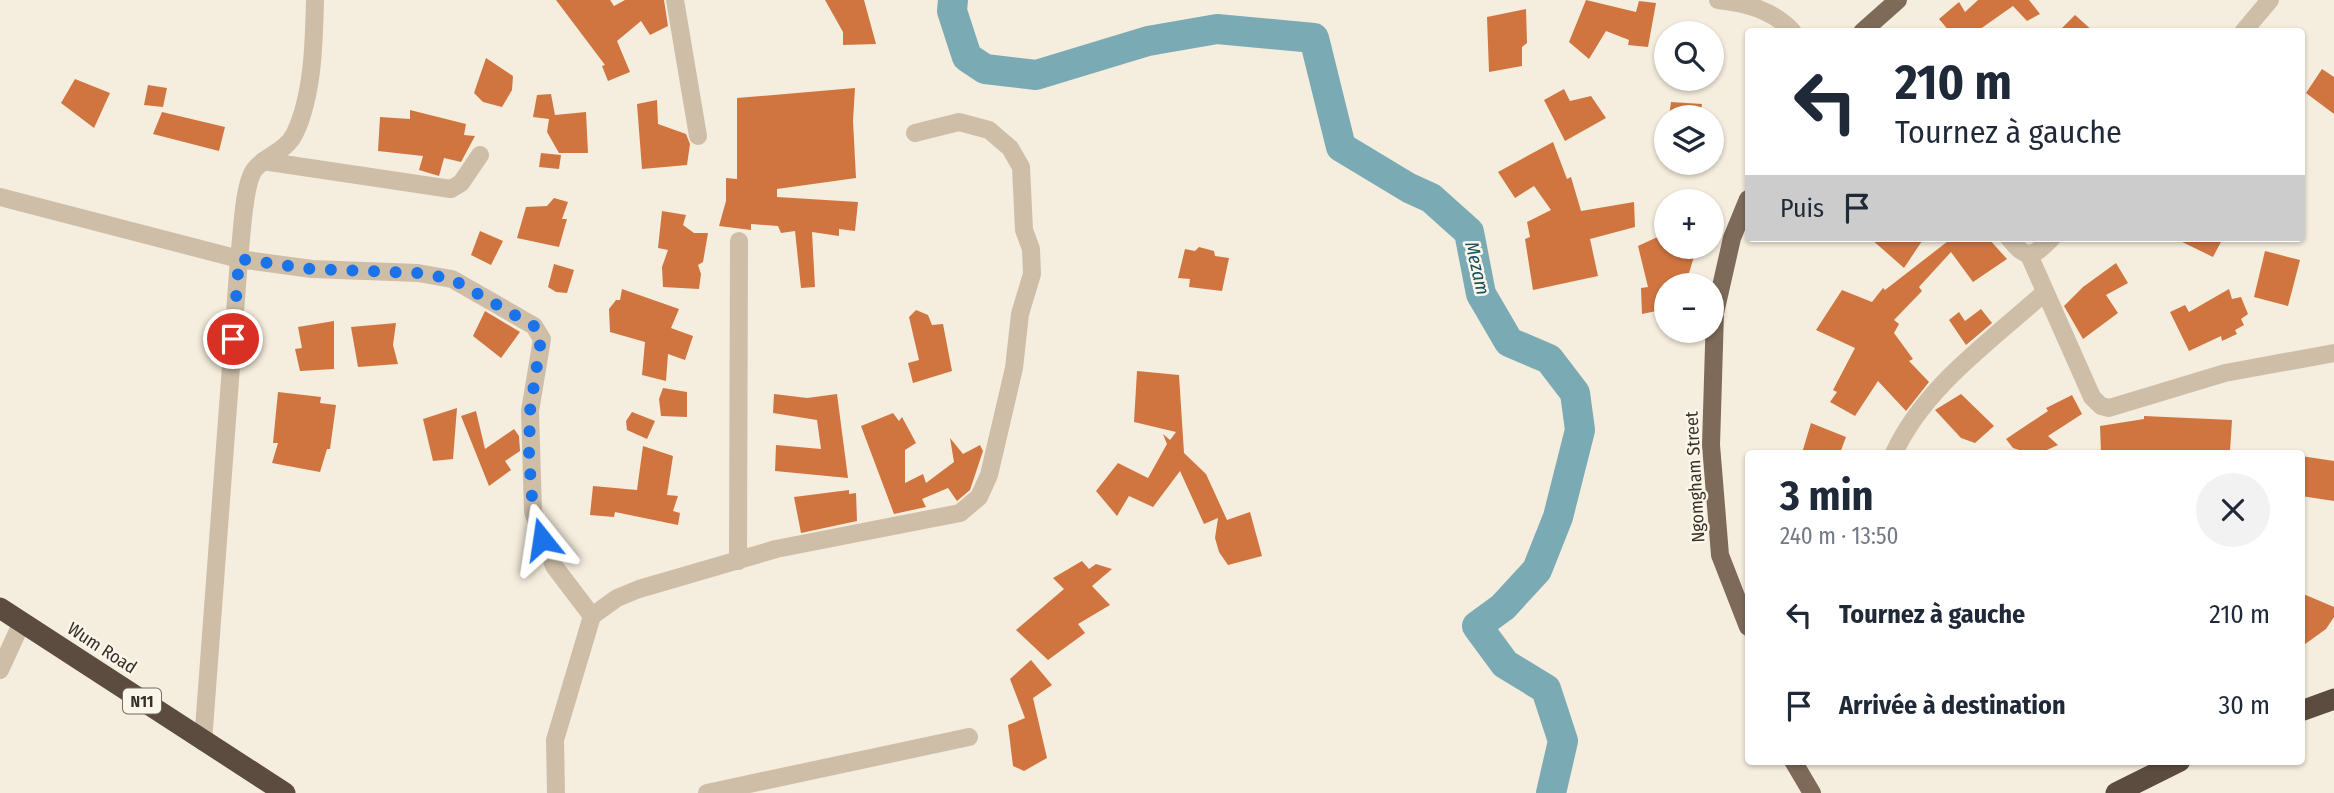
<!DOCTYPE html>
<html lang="fr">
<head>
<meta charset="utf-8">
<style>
	:root { --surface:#fff; --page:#f2f2f3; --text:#1f2937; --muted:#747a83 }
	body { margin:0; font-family:"Fira Sans Condensed",sans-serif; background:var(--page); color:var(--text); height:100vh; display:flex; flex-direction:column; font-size:26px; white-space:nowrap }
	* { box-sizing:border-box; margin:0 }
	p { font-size:23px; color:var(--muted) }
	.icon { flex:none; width:38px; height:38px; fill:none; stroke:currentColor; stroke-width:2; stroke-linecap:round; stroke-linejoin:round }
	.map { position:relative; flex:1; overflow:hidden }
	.details { position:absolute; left:1745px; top:450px; width:560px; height:315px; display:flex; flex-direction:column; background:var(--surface); border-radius:7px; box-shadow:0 2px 5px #0004 }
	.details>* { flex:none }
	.banner { position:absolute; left:1745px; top:28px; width:560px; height:214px; border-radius:7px; box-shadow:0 2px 5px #0004; background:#fff; color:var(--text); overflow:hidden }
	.fabs { position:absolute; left:1654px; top:21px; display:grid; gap:14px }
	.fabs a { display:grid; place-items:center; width:70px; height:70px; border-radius:50%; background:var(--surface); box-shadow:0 2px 5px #0004; font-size:35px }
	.pin { position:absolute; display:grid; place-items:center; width:60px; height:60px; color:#fff; margin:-30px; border:4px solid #fff; border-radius:50%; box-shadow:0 2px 7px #0007 }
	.me { position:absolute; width:77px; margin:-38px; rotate:345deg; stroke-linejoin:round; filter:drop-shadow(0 0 5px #0008) }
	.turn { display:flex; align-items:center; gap:24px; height:147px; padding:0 35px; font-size:32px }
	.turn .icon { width:91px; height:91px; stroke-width:2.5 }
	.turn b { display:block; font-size:49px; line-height:60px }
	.then { display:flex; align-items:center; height:66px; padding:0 35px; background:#0003; gap:14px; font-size:26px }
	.round { display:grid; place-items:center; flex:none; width:74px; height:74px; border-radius:37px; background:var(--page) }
	.summary { display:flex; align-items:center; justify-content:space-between; height:119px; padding:0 35px }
	h1 { font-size:42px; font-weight:700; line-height:52px }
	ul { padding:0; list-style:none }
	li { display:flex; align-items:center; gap:21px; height:91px; padding:0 35px }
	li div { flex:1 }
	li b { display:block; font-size:26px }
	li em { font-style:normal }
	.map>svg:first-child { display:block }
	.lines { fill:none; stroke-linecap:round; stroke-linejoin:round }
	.river { stroke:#7aaab4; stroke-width:30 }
	.building { fill:#d07540 }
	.minor { stroke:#cebea8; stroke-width:18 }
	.major { stroke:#7d6a58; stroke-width:18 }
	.highway { stroke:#5c4c3f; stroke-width:21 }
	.route { stroke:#1a73e8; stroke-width:12; stroke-dasharray:0 21.6 }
	.labels { text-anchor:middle; stroke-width:5; stroke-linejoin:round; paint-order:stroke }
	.shield { fill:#fbf6ea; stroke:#746b63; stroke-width:2 }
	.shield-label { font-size:16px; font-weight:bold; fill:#3a3029 }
	.street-label { font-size:18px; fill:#3a3029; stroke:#fbf6ea }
	.water-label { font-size:19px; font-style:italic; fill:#1a5260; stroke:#fbf6ea }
</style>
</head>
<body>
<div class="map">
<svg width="2334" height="793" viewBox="0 0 2334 793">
	<rect width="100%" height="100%" fill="#f5eddd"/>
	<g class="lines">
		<!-- river -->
		<path class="river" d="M 953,0 L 952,11 L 967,57 L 985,69 L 1036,75 L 1148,41 L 1217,29 L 1314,38 L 1341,147 L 1409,188 L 1431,198 L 1469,232 L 1481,294 L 1509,342 L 1549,359 L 1575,393 L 1580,430 L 1558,517 L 1537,570 L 1503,607 L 1477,626 L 1505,664 L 1546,689 L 1563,741 L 1551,793"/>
	</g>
	<!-- building -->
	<g class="building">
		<path d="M 556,0 L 610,0 L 614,6 L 625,0 L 664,0 L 668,26 L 650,35 L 641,21 L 617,41 L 630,72 L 608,81 L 602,66 L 605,65 Z"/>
		<path d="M 825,0 L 864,0 L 876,44 L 843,45 L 843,32 Z"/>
		<path d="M 1586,0 L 1636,12 L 1639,1 L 1656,3 L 1648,47 L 1628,45 L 1629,40 L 1606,31 L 1589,59 L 1569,42 Z"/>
		<path d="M 1978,0 L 2029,0 L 2040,14 L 2027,21 L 2013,6 L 1976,32 L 1950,32 L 1939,19 L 1959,2 L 1965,12 Z"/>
		<path d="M 1526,9 L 1527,43 L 1522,47 L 1522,66 L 1489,72 L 1487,17 Z"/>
		<path d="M 2075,15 L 2094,32 L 2058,32 Z"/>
		<path d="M 486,58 L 513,76 L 512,90 L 502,107 L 483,102 L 474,93 Z"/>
		<path d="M 2322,69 L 2334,77 L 2334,114 L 2306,93 Z"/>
		<path d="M 75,79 L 110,93 L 94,128 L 61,103 Z"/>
		<path d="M 148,85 L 167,88 L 163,107 L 144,105 Z"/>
		<path d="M 855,88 L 853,121 L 856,178 L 777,189 L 777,197 L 858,202 L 855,231 L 839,229 L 839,236 L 812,232 L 815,287 L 801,288 L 795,231 L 781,233 L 778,226 L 751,224 L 751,230 L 719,226 L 726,201 L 726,178 L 737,179 L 737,98 Z"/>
		<path d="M 1564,89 L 1570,101 L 1591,96 L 1606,118 L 1565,141 L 1544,100 Z"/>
		<path d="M 551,94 L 555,115 L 586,112 L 588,153 L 559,153 L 547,132 L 549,119 L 533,117 L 537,95 Z"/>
		<path d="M 657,100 L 658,124 L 686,134 L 690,144 L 687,165 L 642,169 L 637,104 Z"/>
		<path d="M 1671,102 L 1702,104 L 1700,117 L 1669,117 Z"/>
		<path d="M 410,110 L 466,124 L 464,135 L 475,136 L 461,162 L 444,158 L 439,176 L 419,170 L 423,156 L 378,151 L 380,117 L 410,119 Z"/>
		<path d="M 162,112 L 225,127 L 219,151 L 153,134 Z"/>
		<path d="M 1553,142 L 1567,179 L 1571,177 L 1581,211 L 1634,202 L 1635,227 L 1590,239 L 1598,276 L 1533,290 L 1525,239 L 1530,237 L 1527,222 L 1551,210 L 1534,186 L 1515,198 L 1498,172 Z"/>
		<path d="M 541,153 L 561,155 L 559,169 L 539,167 Z"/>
		<path d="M 554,198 L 568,202 L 562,219 L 567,219 L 559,247 L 517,238 L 526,207 L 547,206 Z"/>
		<path d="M 662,211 L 686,215 L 683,225 L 694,233 L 708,233 L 703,262 L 698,265 L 701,274 L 699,289 L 663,287 L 662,267 L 668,250 L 658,248 Z"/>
		<path d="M 480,231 L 503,241 L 491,265 L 471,255 Z"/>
		<path d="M 1666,233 L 1666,247 L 1697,247 L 1689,273 L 1681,276 L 1681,285 L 1666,285 L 1666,309 L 1642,314 L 1641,288 L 1648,287 L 1638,246 Z"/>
		<path d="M 1870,238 L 1924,238 L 1904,268 Z"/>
		<path d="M 1952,238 L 1988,238 L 2007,259 L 1973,282 L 1951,252 L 1919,287 L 1922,291 L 1894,320 L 1899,324 L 1894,333 L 1913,359 L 1909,361 L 1929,382 L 1906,411 L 1878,381 L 1855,416 L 1830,402 L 1837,392 L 1833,390 L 1855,348 L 1816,330 L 1842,290 L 1872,302 L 1883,288 L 1885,290 Z"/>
		<path d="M 2174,238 L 2223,238 L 2213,257 Z"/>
		<path d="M 1199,247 L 1214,251 L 1215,256 L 1229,258 L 1222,291 L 1189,287 L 1190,279 L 1178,278 L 1185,249 L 1195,251 Z"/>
		<path d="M 2265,251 L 2300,260 L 2288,306 L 2254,297 Z"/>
		<path d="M 2116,263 L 2128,283 L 2106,295 L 2118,313 L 2083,339 L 2064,306 L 2083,287 Z"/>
		<path d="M 554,264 L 574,270 L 567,293 L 556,292 L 548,287 Z"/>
		<path d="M 622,289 L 679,309 L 671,328 L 693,336 L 685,360 L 668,354 L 666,381 L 642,375 L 645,342 L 610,332 L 609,309 L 616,300 L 620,300 Z"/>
		<path d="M 2229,289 L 2232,299 L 2241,297 L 2248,314 L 2241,319 L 2244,325 L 2235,330 L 2237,334 L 2222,341 L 2221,336 L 2189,351 L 2170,312 L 2185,305 L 2189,312 Z"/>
		<path d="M 1981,309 L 1992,323 L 1966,345 L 1949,320 L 1959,312 L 1965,321 Z"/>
		<path d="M 916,310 L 928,315 L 932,325 L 943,324 L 952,371 L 913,383 L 908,363 L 919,360 L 909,317 Z"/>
		<path d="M 485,311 L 520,332 L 501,358 L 473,336 Z"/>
		<path d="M 334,321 L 334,369 L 300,371 L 295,349 L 302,348 L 298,327 Z"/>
		<path d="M 396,323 L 393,345 L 398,364 L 358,367 L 351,327 Z"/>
		<path d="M 1137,371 L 1179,375 L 1184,453 L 1206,474 L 1227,520 L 1250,512 L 1262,556 L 1228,565 L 1219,552 L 1215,538 L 1218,518 L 1204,524 L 1180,471 L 1153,507 L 1129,496 L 1117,516 L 1096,491 L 1118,463 L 1148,478 L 1167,444 L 1163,434 L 1170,440 L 1176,432 L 1134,422 Z"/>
		<path d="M 663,388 L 687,392 L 687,417 L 661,416 L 659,399 Z"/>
		<path d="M 278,392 L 321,397 L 320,403 L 336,405 L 330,449 L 327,449 L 320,472 L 272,463 L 278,443 L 273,443 Z"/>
		<path d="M 774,394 L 807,398 L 837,394 L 848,478 L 775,471 L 776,445 L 821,449 L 817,420 L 773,413 Z"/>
		<path d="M 1961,394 L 1994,426 L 1975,443 L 1961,438 L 1935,410 Z"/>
		<path d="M 2072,395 L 2082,414 L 2048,436 L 2058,445 L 2040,453 L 2028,453 L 2013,448 L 2006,439 L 2048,411 L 2046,408 Z"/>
		<path d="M 457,408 L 453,459 L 433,461 L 423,419 Z"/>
		<path d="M 476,411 L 485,449 L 514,429 L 519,436 L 520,451 L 505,461 L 511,470 L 489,486 L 461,416 Z"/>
		<path d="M 632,412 L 655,421 L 647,439 L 627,430 L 626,421 Z"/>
		<path d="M 893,413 L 899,421 L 902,417 L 916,443 L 905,450 L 905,483 L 923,474 L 926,483 L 954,462 L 950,438 L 963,454 L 980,445 L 983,451 L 970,490 L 957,501 L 948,488 L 922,499 L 926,507 L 894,514 L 861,426 Z"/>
		<path d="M 2144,416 L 2232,420 L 2230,451 L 2140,450 L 2140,453 L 2101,453 L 2100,426 L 2144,419 Z"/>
		<path d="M 1811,423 L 1846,437 L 1840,453 L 1802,453 Z"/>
		<path d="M 643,446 L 673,456 L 667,495 L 678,496 L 673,511 L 680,513 L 678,525 L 615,512 L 614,517 L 590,515 L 593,486 L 637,490 Z"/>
		<path d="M 2301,456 L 2334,461 L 2334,501 L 2301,496 Z"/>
		<path d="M 849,490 L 849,494 L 856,493 L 857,521 L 801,533 L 794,497 Z"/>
		<path d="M 1082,561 L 1089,569 L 1096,564 L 1112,569 L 1092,586 L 1110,605 L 1078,624 L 1085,633 L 1048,660 L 1016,630 L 1064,589 L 1053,578 Z"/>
		<path d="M 2301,593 L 2334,607 L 2334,617 L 2326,629 L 2301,647 Z"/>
		<path d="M 1031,660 L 1052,685 L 1033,698 L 1047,758 L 1024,771 L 1013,766 L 1008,725 L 1025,718 L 1010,679 Z"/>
	</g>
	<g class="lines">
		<!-- minor -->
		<g class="minor">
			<path d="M 675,0 L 698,136"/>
			<path d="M 1718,0 C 1746,3 1773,10 1793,32"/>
			<path d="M 2243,32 L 2270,0"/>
			<path d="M 263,161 L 451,189 L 461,183 L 480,155"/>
			<path d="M 0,197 L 239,259 L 312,269 L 418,273 L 452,279 L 534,326 L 542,339 L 530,411 L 533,512 L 554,566 L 592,616"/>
			<path d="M 2009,238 C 2027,261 2033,257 2052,238"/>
			<path d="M 2029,255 L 2092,397 L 2101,406 L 2109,408 L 2225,373 L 2334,353"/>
			<path d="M 1894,453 C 1925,386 1991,341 2045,292"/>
			<path d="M 738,561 L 739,241"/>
			<path d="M 0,670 L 22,622"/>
			<path d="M 203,742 L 239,259 C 242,238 243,183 255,169 C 267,154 286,152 295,133 C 313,95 314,42 315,0"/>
			<path d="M 556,793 L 555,740 L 592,616 L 617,598 L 639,589 L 776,549 L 960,513 L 979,497 L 989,475 L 1014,368 L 1020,314 L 1032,274 L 1031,249 L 1024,230 L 1021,167 L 1010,148 L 989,130 L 959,122 L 915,133"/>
			<path d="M 707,793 L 969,737"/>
		</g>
		<!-- major -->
		<g class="major">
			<path d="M 1862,32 L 1898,0"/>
			<path d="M 1748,199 L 1732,238 L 1715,313 L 1711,445 L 1720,555 L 1748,627"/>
			<path d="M 1793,761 L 1812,793"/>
		</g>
		<!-- highway -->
		<g class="highway">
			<path d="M 0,608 L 285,793"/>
			<path d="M 2301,711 L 2334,699"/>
			<path d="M 2116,793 L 2180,761"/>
		</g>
	</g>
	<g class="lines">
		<!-- route -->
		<path class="route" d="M 233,339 L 239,259 L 312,269 L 418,273 L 452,279 L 534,326 L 541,339 L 530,411 L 529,456 L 533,512 L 542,539"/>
	</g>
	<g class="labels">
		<!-- shield labels -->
		<rect class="shield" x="123" y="688.5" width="38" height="25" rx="5"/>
		<g class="shield-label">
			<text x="142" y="707">N11</text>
		</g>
		<!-- street labels -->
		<g class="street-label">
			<text transform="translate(1695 477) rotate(-93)" y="6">Ngomgham Street</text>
			<text transform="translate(102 648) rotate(33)" y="6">Wum Road</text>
		</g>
		<!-- water labels -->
		<g class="water-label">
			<text transform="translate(1478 268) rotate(77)" y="7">Mezam</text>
		</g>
	</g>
</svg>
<div class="fabs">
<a><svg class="icon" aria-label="search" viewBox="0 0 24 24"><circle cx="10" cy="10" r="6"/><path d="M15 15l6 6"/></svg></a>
<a><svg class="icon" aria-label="layers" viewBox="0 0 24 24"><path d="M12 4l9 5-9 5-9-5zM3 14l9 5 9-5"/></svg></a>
<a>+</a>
<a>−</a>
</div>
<div class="pin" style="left:233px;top:339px;background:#d93025"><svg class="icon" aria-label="arrive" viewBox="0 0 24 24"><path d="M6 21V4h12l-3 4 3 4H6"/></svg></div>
<svg class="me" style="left:542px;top:539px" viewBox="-20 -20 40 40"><path d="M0-17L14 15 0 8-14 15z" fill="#1a73e8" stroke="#fff" stroke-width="4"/></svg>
<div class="banner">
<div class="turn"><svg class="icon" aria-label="left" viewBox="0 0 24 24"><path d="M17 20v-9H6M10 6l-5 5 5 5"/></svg><div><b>210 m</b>Tournez à gauche</div></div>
<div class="then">Puis<svg class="icon" aria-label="arrive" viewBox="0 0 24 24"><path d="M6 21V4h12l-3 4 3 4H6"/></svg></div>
</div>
<section class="details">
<div class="summary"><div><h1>3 min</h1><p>240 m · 13:50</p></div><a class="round"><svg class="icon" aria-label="close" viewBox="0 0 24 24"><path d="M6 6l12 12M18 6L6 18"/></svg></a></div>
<ul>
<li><svg class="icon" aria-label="left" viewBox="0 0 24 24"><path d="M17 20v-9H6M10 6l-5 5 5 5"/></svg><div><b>Tournez à gauche</b></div><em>210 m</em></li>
<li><svg class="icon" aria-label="arrive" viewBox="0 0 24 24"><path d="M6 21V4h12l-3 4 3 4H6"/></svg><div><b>Arrivée à destination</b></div><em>30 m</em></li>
</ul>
</section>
</div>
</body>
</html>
